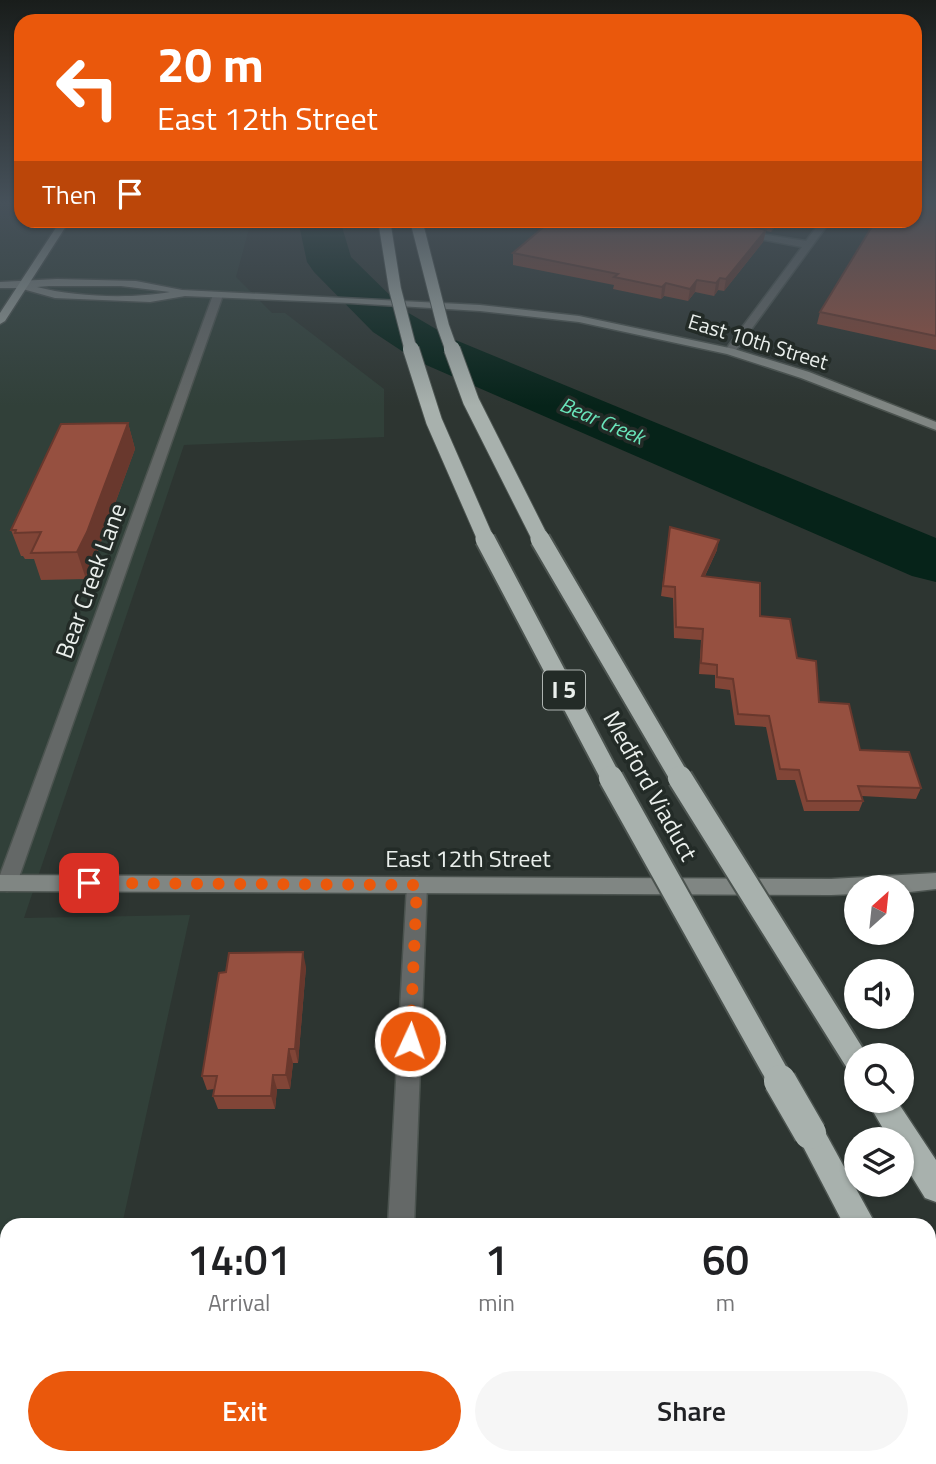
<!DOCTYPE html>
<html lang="en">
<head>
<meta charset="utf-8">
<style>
	:root { --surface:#fff; --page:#f6f6f6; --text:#202124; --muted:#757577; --accent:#ea580c }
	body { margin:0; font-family:"Titillium Web",sans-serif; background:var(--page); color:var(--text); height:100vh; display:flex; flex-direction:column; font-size:26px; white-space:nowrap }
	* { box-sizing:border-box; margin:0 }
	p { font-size:23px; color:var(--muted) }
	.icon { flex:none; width:38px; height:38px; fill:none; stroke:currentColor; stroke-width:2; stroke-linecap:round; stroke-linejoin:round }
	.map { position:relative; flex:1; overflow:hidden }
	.side { position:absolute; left:0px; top:1218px; width:936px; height:247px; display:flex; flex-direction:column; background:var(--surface); border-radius:21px 21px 0 0; box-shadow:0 2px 5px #0004 }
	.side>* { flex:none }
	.hud { position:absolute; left:14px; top:14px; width:908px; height:214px; border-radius:21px; box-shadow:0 2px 5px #0004; background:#ea580c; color:#fff; overflow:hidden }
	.needle { width:46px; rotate:27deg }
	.tools { position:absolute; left:844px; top:875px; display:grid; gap:14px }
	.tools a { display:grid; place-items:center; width:70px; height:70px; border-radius:50%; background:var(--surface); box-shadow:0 2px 5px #0004; font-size:35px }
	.pin { position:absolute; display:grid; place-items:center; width:60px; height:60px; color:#fff; margin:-30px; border-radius:14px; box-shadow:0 4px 10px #0006 }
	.me { position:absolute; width:77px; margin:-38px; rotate:3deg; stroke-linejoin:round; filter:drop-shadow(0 0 5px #0008) }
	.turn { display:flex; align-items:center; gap:24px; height:147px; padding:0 28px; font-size:32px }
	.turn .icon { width:91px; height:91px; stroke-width:2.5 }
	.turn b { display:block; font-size:49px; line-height:60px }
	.then { display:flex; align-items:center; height:66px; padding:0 28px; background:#0003; gap:14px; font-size:26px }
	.eta { display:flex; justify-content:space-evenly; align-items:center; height:119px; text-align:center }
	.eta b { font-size:42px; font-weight:600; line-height:49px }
	.cta { display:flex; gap:14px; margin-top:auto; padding:14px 28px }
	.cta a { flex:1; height:80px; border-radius:42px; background:var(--accent); color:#fff; font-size:28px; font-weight:600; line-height:80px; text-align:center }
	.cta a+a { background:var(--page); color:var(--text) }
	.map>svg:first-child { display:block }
	.built { fill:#314039 }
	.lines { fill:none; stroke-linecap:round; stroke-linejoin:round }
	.river { fill:#062319; fill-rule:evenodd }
	.street-casing { stroke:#4b534f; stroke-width:3 }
	.secondary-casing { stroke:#4b534f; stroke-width:3 }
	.primary-casing { stroke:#4b534f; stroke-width:3 }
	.highway-casing { stroke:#4b534f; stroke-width:3 }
	.street { fill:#646867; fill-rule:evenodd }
	.secondary { fill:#808683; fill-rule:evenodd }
	.primary { fill:#959d99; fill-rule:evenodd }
	.highway { fill:#a8b1ad; fill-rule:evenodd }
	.highway-bridge-far4-casing { stroke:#4b534f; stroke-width:14; stroke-linecap:butt }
	.highway-bridge-far3-casing { stroke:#4b534f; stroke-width:18; stroke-linecap:butt }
	.highway-bridge-far2-casing { stroke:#4b534f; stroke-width:23; stroke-linecap:butt }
	.highway-bridge-far1-casing { stroke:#4b534f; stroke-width:28; stroke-linecap:butt }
	.highway-bridge-casing { stroke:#4b534f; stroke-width:35; stroke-linecap:butt }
	.highway-bridge-far4 { stroke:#a8b1ad; stroke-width:12 }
	.highway-bridge-far3 { stroke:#a8b1ad; stroke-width:16 }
	.highway-bridge-far2 { stroke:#a8b1ad; stroke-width:19 }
	.highway-bridge-far1 { stroke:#a8b1ad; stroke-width:24 }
	.highway-bridge { stroke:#a8b1ad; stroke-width:32 }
	.wall { fill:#814537 }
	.shaded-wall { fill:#69382d }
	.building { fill:#965040; stroke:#69382d; stroke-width:2 }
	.route { stroke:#ea580c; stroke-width:12; stroke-dasharray:0 21.6 }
	.labels { text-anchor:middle; stroke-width:7; stroke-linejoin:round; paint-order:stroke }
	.far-street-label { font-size:21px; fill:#eaefec; stroke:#232b27 }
	.far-water-label { font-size:21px; font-style:italic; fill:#69e5ba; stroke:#232b27 }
	.shield { fill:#232b27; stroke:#aeb4b1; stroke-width:2 }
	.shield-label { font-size:23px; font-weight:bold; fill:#eaefec }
	.street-label { font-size:24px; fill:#eaefec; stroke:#232b27 }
</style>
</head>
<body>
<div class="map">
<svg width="936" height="1464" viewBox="0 0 936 1464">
	<rect width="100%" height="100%" fill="#2d3531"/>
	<!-- built -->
	<path class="built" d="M 0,201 L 21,201 L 21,220 L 251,221 L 236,277 L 272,313 L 285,313 L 384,389 L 384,437 L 184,445 L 24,918 L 190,915 L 122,1225 L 7,1225 L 7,1251 L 0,1251 Z"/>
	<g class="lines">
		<!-- river -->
		<path class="river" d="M 298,220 L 340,220 L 351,257 L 407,312 L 453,339 L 936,538 L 936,582 L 912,576 L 417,361 L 373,332 L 314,272 L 307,262 Z"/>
		<!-- street casing -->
		<g class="street-casing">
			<g id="street">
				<path d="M 822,220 L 831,220 L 734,353 L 726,353 L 726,349 L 802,247 L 743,236 L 740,235 L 740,231 L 806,241 Z"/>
				<path d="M 218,292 L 223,295 L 17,883 L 14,889 L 7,891 L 0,889 L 0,875 L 213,295 Z"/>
				<path d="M 417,877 L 424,879 L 427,885 L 414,1225 L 388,1225 L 407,885 L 410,879 Z"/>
				<path d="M 375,1458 L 403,1458 L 404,1464 L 374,1464 Z"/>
			</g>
		</g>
		<!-- secondary casing -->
		<g class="secondary-casing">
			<g id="secondary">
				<path d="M 57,279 L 136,281 L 182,290 L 480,305 L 579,316 L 734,349 L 809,372 L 936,422 L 936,430 L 801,378 L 727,354 L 579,322 L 480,311 L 350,303 L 185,296 L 150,302 L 55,298 L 19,288 L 0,288 L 0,282 ZM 49,286 L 121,286 L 170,292 C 132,299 74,297 37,287 Z"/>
				<path d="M 936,873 L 936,889 L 901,893 L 901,887 L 856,887 L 856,894 L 831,895 L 0,891 L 0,875 L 831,879 Z"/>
			</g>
		</g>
		<!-- primary casing -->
		<g class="primary-casing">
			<path id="primary" d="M 61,220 L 70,220 L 5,321 L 0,324 L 0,313 Z"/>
		</g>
		<!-- highway casing -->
		<g class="highway-casing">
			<g id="highway">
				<path d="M 867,1101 L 897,1101 L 936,1160 L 936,1202 L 925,1198 L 901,1159 L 901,1139 L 889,1139 Z"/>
				<path d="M 810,1119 L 820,1123 L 876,1225 L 844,1225 L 796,1133 L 800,1123 Z"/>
				<path d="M 929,1329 L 936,1332 L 936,1373 L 929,1371 Z"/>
			</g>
		</g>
		<!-- street -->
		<use href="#street" class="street"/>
		<!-- secondary -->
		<use href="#secondary" class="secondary"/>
		<!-- primary -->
		<use href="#primary" class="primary"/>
		<!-- highway -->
		<use href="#highway" class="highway"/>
		<!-- highway-bridge-far4 casing -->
		<g class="highway-bridge-far4-casing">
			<g id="highway-bridge-far4">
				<path d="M 384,220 L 395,289 L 411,351"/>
				<path d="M 416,220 L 443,326 L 452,351"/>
			</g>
		</g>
		<!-- highway-bridge-far3 casing -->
		<g class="highway-bridge-far3-casing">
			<g id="highway-bridge-far3">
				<path d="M 411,349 L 434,421 L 486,540"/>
				<path d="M 452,349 L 471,401 L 541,540"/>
			</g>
		</g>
		<!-- highway-bridge-far2 casing -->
		<g class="highway-bridge-far2-casing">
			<g id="highway-bridge-far2">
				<path d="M 485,539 L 612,780"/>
				<path d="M 540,539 L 681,780"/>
			</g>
		</g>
		<!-- highway-bridge-far1 casing -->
		<g class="highway-bridge-far1-casing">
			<g id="highway-bridge-far1">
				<path d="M 611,778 L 781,1082"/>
				<path d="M 680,778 L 856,1060"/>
			</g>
		</g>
		<!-- highway-bridge casing -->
		<g class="highway-bridge-casing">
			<path id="highway-bridge" d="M 780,1081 L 810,1133"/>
		</g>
		<!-- highway-bridge-far4 -->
		<use href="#highway-bridge-far4" class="highway-bridge-far4"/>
		<!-- highway-bridge-far3 -->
		<use href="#highway-bridge-far3" class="highway-bridge-far3"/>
		<!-- highway-bridge-far2 -->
		<use href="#highway-bridge-far2" class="highway-bridge-far2"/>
		<!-- highway-bridge-far1 -->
		<use href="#highway-bridge-far1" class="highway-bridge-far1"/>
		<!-- highway-bridge -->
		<use href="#highway-bridge" class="highway-bridge"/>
	</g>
	<!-- wall -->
	<g class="wall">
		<path d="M 936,201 L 936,350 L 817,324 L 820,312 Z"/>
		<path d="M 552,220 L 780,220 L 771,232 L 766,231 L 763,242 L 724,291 L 718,290 L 714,296 L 695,292 L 688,301 L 664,296 L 661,299 L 613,289 L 614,285 L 513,265 L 513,253 Z"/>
		<path d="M 128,423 L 135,449 L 95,558 L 86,579 L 41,580 L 34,559 L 25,559 L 23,556 L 21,556 L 11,530 Z"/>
		<path d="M 670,527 L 717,550 L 705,576 L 760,616 L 797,658 L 819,702 L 860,750 L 921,788 L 916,799 L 862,796 L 863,801 L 859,811 L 804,811 L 795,780 L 777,780 L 766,727 L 735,725 L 730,690 L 715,688 L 715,675 L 699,674 L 701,640 L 674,638 L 673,598 L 661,596 Z"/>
		<path d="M 306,967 L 298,1063 L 293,1063 L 290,1089 L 277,1089 L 275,1109 L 218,1109 L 213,1096 L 214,1089 L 207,1090 L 202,1076 Z"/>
	</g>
	<!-- shaded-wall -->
	<g class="shaded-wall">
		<path d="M 774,220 L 780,220 L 771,232 Z"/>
		<path d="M 766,230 L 763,242 L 724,291 L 726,279 Z"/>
		<path d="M 720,278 L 718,290 L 714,296 L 716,283 Z"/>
		<path d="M 697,280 L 695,292 L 688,301 L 690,289 Z"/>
		<path d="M 666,283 L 664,296 L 661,299 L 662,287 Z"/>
		<path d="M 128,423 L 135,449 L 95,558 L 86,579 L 77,552 Z"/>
		<path d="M 719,540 L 717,550 L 700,586 L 702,576 Z"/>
		<path d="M 303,952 L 306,967 L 298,1063 L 295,1049 Z"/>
		<path d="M 289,1049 L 293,1063 L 290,1089 L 286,1075 Z"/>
		<path d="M 273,1075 L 277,1089 L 275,1109 L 271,1096 Z"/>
		<path d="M 67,1458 L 79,1458 L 78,1464 L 66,1464 Z"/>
		<path d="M 202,1458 L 210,1458 L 209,1464 L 201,1464 Z"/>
	</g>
	<!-- building -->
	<g class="building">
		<path d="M 915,201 L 936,201 L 936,336 L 820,312 L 876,220 L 915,220 Z"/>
		<path d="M 552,220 L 718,220 L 766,230 L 726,279 L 720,278 L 716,283 L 697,280 L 690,289 L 666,283 L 662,287 L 614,277 L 618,274 L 513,253 Z"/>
		<path d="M 128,423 L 87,532 L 77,552 L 31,553 L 41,532 L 15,533 L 16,530 L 11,530 L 61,424 Z"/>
		<path d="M 670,527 L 719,540 L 702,576 L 760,583 L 760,616 L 790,619 L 797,658 L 816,661 L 819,702 L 849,704 L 860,750 L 909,752 L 921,788 L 858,786 L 863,801 L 807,801 L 799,770 L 780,769 L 769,716 L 738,714 L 733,679 L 717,677 L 717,665 L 701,663 L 703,629 L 676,627 L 675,587 L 663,586 Z"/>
		<path d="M 303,952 L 295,1049 L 289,1049 L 286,1075 L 273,1075 L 271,1096 L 213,1096 L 217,1076 L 202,1076 L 219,973 L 226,972 L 229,953 Z"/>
		<path d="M 23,1458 L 67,1458 L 66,1464 L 22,1464 Z"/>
		<path d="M 152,1458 L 202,1458 L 201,1464 L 151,1464 Z"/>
		<path d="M 546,1458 L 730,1458 L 731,1464 L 511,1464 L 511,1459 L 546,1462 Z"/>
	</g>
	<!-- sky -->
	<linearGradient id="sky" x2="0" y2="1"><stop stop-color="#191d1b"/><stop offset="0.5" stop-color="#46515a"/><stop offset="1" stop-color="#46515a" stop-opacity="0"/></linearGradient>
	<rect width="936" height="406" fill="url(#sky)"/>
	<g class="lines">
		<!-- route -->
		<path class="route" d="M 89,883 L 417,885 L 410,1041"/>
	</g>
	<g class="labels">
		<!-- far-street labels -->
		<g class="far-street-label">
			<text transform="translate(758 342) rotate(17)" y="7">East 10th Street</text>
		</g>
		<!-- far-water labels -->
		<g class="far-water-label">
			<text transform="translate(602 421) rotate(23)" y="7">Bear Creek</text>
		</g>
		<!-- shield labels -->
		<rect class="shield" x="543" y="670.5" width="42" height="39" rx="5"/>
		<g class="shield-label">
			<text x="564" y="698">I 5</text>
		</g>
		<!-- street labels -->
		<g class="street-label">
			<text transform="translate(91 581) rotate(-70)" y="8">Bear Creek Lane</text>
			<text transform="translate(650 786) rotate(61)" y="8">Medford Viaduct</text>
			<text x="468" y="867">East 12th Street</text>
		</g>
	</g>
</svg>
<div class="tools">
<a><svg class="needle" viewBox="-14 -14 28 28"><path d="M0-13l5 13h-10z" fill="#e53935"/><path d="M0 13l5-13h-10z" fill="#757577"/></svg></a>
<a><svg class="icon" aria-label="sound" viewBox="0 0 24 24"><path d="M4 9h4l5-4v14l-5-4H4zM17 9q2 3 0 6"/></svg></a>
<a><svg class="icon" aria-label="search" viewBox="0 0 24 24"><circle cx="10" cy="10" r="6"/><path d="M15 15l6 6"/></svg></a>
<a><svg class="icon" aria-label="layers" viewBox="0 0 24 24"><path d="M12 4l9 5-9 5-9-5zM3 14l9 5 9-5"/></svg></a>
</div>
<div class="pin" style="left:89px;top:883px;background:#d93025"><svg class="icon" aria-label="arrive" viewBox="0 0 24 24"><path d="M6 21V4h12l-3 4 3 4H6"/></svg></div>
<svg class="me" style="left:410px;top:1041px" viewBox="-20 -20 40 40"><circle r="17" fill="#ea580c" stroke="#fff" stroke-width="3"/><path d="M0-11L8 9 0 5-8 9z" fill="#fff"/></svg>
<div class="hud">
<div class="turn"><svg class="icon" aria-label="left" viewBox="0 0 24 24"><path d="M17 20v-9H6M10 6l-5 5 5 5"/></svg><div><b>20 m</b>East 12th Street</div></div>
<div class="then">Then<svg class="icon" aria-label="arrive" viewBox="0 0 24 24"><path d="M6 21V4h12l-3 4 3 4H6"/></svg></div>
</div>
<section class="side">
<div class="eta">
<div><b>14:01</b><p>Arrival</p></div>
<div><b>1</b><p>min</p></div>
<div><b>60</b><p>m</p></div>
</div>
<div class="cta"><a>Exit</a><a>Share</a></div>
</section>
</div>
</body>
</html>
